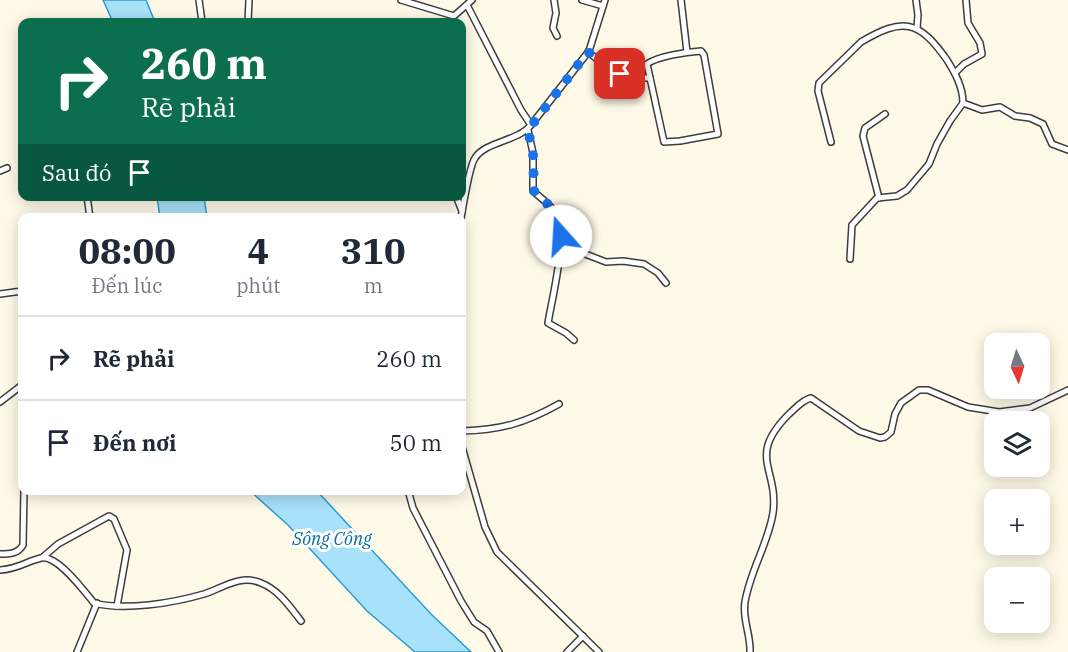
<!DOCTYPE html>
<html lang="vi">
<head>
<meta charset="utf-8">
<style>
	:root { --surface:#fff; --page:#f2f2f3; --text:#1f2937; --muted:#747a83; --line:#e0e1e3 }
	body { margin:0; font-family:"IBM Plex Serif",serif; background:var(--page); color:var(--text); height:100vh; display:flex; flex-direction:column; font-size:22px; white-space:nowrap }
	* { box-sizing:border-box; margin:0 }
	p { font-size:20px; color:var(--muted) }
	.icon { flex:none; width:33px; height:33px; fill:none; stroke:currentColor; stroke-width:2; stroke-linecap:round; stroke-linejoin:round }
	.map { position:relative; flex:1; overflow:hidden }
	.sheet { position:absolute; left:18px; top:213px; width:448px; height:282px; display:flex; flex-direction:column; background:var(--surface); border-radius:12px; box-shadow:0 3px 15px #0003 }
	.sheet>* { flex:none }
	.hud { position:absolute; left:18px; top:18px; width:448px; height:183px; border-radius:12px; box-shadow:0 3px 15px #0003; background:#0b6e4f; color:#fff; overflow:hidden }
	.needle { width:39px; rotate:176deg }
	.controls { position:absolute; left:984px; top:333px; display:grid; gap:12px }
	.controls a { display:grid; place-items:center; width:66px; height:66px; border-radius:12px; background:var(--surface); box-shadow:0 3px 15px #0003; font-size:30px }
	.pin { position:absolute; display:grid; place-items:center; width:51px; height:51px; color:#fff; margin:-26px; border-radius:12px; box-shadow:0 3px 9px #0006 }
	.me { position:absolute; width:66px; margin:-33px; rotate:341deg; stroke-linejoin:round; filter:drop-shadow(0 0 4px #0008) }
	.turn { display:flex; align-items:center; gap:21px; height:126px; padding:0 24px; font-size:27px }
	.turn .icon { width:78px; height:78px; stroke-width:2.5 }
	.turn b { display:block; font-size:42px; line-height:51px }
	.then { display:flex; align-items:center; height:57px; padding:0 24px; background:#0003; gap:12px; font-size:22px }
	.eta { display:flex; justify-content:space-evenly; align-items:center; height:102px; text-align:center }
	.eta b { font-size:36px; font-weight:700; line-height:42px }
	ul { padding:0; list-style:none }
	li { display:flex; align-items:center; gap:18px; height:84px; padding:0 24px; border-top:2px solid var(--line) }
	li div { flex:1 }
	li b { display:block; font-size:22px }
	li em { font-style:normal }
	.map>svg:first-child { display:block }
	.water { fill:#a8e1fa; stroke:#2a9dd6; stroke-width:1.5 }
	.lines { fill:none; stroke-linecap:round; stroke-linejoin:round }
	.minor-casing { stroke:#3d3d3d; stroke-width:8 }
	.minor { stroke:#fff; stroke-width:5 }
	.route { stroke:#1a73e8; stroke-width:10; stroke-dasharray:0 18 }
	.labels { text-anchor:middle; stroke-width:6; stroke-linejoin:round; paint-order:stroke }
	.water-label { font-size:18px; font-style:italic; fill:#0d6ba2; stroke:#fff }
</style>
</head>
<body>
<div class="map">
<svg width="1068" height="652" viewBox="0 0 1068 652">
	<rect width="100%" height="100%" fill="#fff9e7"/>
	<!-- water -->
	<g class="water">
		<path d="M 103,0 L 146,0 L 155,22 L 113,22 Z"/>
		<path d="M 157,197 L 204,197 L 207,217 L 160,217 Z"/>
		<path d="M 250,491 L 317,491 L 431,614 L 471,652 L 415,652 L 367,611 L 288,525 Z"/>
	</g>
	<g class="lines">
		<!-- minor casing -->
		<g class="minor-casing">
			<g id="minor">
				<path d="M 199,0 L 202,22"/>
				<path d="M 401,0 L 454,16 L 472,0"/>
				<path d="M 554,0 L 556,13 L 553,28 L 557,36"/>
				<path d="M 582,0 L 603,6"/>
				<path d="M 681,0 L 687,52"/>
				<path d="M 916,0 L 918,15 L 917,28"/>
				<path d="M 467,5 L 521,110 L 531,125"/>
				<path d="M 248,22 L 249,0"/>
				<path d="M 701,51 L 704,55 L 718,134 L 680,141 L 664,142 L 647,64 C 658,56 687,52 701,51 Z"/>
				<path d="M 588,52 C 609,69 622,79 650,78"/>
				<path d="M 955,73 L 964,64 L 982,54 L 980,43 L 968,23 L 966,0"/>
				<path d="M 963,103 L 982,110 L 1000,107 L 1015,116 L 1030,118 L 1043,124 L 1052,144 L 1068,150"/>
				<path d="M 528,130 L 533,153 L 533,191 C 542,199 551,205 557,215 C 568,235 552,299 548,323 L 566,333 L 574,340"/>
				<path d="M 831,142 L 818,91 L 819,83 L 861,42 C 903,17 919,20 947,60 C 955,73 963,87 963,103 L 950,121 L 937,144 L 929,164 L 907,190 L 897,196 L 877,198 L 852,225 L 850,259"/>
				<path d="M 0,171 L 7,168"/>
				<path d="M 87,196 L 90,218"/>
				<path d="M 456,196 L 462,211"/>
				<path d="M 879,198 L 863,136 L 865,128 L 885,114"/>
				<path d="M 461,218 C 463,206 470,165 475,158 C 486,141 517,142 531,125 L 589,51 L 605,0"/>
				<path d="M 560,250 L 580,252 L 606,262 L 623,261 L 644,264 L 658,273 L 666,283"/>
				<path d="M 0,294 L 22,291"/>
				<path d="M 0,402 L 22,385"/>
				<path d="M 462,431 C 501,430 525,423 559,404"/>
				<path d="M 462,447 L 485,527 L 497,552 L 599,652"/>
				<path d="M 408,490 L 413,508 L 461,601 L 474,622 L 487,631 L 499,652"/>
				<path d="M 0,554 C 9,554 18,554 23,545 L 24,490"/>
				<path d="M 43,557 L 58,544 L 109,516 L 114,519 L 127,550 L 117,606"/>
				<path d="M 0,570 C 18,569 25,562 41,558 C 57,554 84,591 94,603 C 125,611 173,603 204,594 C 223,588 240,574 261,583 C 279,590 290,607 301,621"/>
				<path d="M 77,652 L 97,603"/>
				<path d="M 567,652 L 583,636"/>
				<path d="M 750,652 C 751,635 742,619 745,602 C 750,571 768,544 773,513 C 779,468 746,457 789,414 C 796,408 802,400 811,398 L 859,431 L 880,438 L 885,437 L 891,432 L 895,414 L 901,403 L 919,390 L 928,390 L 968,407 L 999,412 L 1030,408 L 1068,390"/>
			</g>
		</g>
		<!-- minor -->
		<use href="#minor" class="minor"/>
	</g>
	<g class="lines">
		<!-- route -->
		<path class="route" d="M 561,236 C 559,211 550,207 534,191 L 533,153 L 528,130 L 588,52 L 611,70 L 620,74"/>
	</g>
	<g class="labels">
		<!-- water labels -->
		<g class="water-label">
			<text x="332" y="545">Sông Công</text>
		</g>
	</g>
</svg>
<div class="controls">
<a><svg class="needle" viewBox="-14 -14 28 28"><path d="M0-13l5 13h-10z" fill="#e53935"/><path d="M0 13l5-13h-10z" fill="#747a83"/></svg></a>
<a><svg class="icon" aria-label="layers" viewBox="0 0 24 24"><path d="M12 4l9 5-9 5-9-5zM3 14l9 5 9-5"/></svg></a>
<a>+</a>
<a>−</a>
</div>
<div class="pin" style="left:620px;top:74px;background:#d93025"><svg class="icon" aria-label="arrive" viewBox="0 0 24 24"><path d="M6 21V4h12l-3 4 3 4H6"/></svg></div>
<svg class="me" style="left:561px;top:236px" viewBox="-20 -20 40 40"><circle r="19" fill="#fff"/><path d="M0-13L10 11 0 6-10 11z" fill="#1a73e8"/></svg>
<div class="hud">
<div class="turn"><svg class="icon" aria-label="right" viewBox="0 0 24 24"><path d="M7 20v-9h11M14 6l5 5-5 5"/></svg><div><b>260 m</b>Rẽ phải</div></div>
<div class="then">Sau đó<svg class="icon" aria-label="arrive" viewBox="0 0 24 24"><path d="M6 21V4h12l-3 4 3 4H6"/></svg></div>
</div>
<section class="sheet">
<div class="eta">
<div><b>08:00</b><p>Đến lúc</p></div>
<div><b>4</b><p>phút</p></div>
<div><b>310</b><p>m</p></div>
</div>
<ul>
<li><svg class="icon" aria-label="right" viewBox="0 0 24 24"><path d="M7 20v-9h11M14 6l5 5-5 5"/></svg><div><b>Rẽ phải</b></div><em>260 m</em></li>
<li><svg class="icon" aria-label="arrive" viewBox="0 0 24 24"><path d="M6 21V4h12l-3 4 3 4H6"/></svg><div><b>Đến nơi</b></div><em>50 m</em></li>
</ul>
</section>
</div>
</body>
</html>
